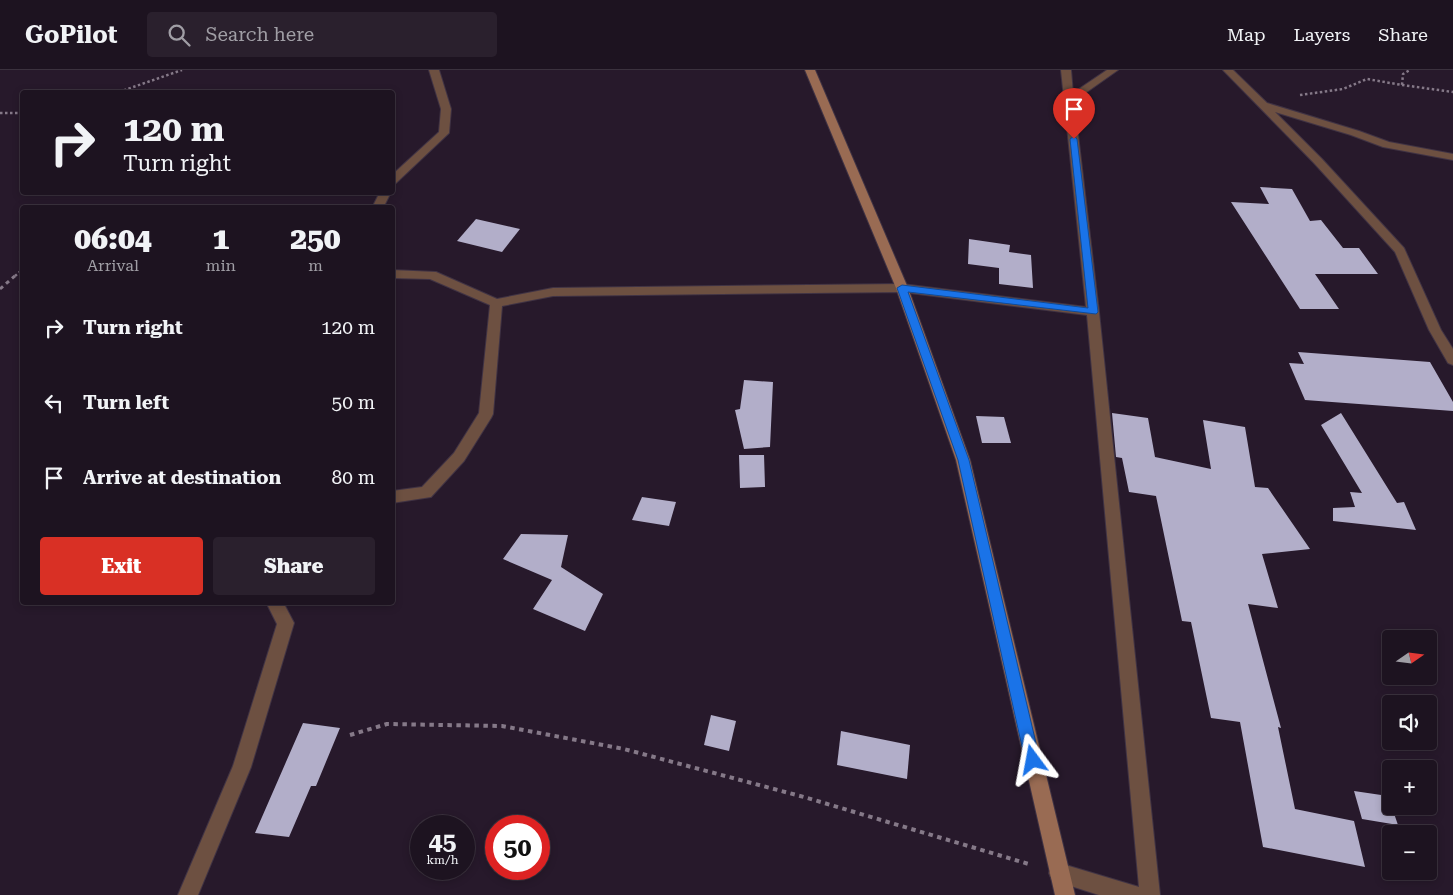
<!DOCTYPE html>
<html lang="en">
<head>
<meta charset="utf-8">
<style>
	:root { --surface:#1d1320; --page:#2a202d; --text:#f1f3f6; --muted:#a09ea5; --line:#3b323e; --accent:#d93025 }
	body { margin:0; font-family:"Roboto Serif",serif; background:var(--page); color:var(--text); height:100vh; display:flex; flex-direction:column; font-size:19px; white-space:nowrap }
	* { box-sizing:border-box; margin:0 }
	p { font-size:16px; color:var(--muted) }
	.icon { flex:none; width:28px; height:28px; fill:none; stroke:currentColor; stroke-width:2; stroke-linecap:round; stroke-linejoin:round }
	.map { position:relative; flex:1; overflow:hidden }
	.details { position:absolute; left:20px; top:135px; width:375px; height:400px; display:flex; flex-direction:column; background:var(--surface); border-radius:5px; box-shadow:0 2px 8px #0003,0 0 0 1px var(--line) }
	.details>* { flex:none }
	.top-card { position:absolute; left:20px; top:20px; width:375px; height:105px; border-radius:5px; box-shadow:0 2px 8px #0003,0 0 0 1px var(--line); background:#1d1320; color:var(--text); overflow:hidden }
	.needle { width:32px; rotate:76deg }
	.tools { position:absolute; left:1382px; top:560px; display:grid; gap:10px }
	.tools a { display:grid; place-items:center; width:55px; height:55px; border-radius:5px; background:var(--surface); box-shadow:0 2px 8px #0003,0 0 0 1px var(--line); font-size:25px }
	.speed { position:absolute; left:410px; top:745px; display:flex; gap:10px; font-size:25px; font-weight:700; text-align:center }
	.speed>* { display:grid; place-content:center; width:65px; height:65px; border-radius:50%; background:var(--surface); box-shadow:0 2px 8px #0003,0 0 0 1px var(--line); line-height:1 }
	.speed small { font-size:12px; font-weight:400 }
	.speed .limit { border:8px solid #d22; background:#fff; color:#111 }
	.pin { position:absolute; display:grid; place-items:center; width:42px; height:42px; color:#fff; margin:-51px -21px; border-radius:50% 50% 50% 0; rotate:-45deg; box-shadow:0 0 5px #0007 }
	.pin .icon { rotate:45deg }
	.me { position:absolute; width:55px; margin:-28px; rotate:347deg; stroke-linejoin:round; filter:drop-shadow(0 0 4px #0008) }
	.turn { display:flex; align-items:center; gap:18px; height:105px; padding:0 20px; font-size:22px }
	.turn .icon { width:65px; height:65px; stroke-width:2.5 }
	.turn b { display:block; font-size:35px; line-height:42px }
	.eta { display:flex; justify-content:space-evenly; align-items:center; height:85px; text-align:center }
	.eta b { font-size:30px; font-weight:800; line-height:35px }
	.cta { display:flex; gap:10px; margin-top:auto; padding:10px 20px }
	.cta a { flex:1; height:58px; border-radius:5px; background:var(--accent); color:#fff; font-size:20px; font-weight:800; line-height:58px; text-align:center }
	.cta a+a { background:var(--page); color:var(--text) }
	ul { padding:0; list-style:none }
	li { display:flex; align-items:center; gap:15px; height:75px; padding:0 20px }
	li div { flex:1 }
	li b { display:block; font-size:19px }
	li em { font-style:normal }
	header { display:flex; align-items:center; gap:30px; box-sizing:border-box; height:70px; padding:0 25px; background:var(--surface); border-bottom:1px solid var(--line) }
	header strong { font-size:24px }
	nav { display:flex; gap:28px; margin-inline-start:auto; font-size:18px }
	.search { width:350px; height:45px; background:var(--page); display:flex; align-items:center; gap:12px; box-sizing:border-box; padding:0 18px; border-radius:5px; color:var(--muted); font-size:19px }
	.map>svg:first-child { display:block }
	.building { fill:#b2aec9 }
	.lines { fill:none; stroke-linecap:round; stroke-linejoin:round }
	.street-casing { stroke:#403344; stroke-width:2 }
	.secondary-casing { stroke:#403344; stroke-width:2 }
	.path-far2 { stroke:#857988; stroke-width:2.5; stroke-dasharray:2.5 2.5; stroke-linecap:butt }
	.path-far1 { stroke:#857988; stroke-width:3; stroke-dasharray:4 4; stroke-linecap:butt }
	.path { stroke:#857988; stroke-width:4; stroke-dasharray:4.5 4.5; stroke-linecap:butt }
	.street { fill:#6d5041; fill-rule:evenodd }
	.secondary { fill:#996b53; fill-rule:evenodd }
	.route { fill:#1a73e8; stroke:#114b97 }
</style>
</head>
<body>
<header>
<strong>GoPilot</strong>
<div class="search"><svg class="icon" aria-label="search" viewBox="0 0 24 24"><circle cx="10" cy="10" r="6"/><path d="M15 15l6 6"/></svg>Search here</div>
<nav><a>Map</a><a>Layers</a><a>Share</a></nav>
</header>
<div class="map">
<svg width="1453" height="825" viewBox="0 0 1453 825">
	<rect width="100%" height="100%" fill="#27192b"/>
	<!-- building -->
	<g class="building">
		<path d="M 1260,117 L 1292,119 L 1310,151 L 1321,150 L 1343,178 L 1359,178 L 1378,204 L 1315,204 L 1339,239 L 1300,239 L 1231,132 L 1269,134 Z"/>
		<path d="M 476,149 L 520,159 L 502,182 L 457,171 Z"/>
		<path d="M 969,169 L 1010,175 L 1009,182 L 1031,185 L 1033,218 L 999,214 L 999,198 L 968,194 Z"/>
		<path d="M 1298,282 L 1430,292 L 1453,332 L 1453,341 L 1305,330 L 1289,293 L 1304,294 Z"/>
		<path d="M 744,310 L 773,312 L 770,377 L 744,379 L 735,340 L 740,339 Z"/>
		<path d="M 1112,343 L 1148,348 L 1155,387 L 1211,399 L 1203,350 L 1245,357 L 1255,417 L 1268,418 L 1310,479 L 1262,484 L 1278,538 L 1248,534 L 1281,658 L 1278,657 L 1295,739 L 1354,751 L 1365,797 L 1263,777 L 1240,652 L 1211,648 L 1191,552 L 1182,551 L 1156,426 L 1129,422 L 1122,388 L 1116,387 Z"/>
		<path d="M 1341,343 L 1397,433 L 1404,432 L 1416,460 L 1333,451 L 1333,438 L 1355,437 L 1350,422 L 1362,423 L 1321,355 Z"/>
		<path d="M 976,346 L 1004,347 L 1011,373 L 982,373 Z"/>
		<path d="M 739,385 L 764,385 L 765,417 L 740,418 Z"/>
		<path d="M 642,427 L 676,432 L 669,456 L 632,450 Z"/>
		<path d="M 521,464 L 568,465 L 561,497 L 603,524 L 585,561 L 533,539 L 552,510 L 503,489 Z"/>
		<path d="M 711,645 L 736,651 L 729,681 L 704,675 Z"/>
		<path d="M 303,653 L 340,658 L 316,716 L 311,716 L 289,767 L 255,763 Z"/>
		<path d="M 841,661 L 910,675 L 907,709 L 837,695 Z"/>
		<path d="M 1354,721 L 1388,726 L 1398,755 L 1362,749 Z"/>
	</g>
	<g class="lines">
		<!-- street casing -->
		<g class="street-casing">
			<g id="street">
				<path d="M 429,0 L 439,0 L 451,39 L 449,63 L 396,113 L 392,114 L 392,105 L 439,62 L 441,39 Z"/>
				<path d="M 1061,0 L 1071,0 L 1073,23 L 1107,0 L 1118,0 L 1074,31 L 1099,242 L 1160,825 L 1099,825 L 1052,810 L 1049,803 L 1052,796 L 1059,793 L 1139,817 L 1087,245 L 902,222 L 553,226 L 502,236 L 493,344 L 491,348 L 464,391 L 431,427 L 392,433 L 392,421 L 422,417 L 454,383 L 479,343 L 490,235 L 430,209 L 392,208 L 392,200 L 436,202 L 497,229 L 553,218 L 902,214 L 1086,237 Z"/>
				<path d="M 1223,0 L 1233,0 L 1267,33 L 1359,61 L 1389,72 L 1453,84 L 1453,90 L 1383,77 L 1351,65 L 1275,42 L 1322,89 L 1404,178 L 1441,260 L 1453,279 L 1453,295 L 1448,293 L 1429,260 L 1395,182 L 1314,93 Z"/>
				<path d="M 380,122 L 391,122 L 383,138 L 372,138 Z"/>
				<path d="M 266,532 L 283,532 L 294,553 L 251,697 L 198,825 L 178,825 L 233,696 L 277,554 Z"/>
			</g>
		</g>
		<!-- secondary casing -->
		<g class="secondary-casing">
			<path id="secondary" d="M 805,0 L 815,0 L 908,218 L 970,390 L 1075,825 L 1055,825 L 956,390 L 896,218 Z"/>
		</g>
		<!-- path-far2 -->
		<g class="path-far2">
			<path d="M 1402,15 L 1453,22"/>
			<path d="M 119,22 L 182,0"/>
			<path d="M 1300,25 L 1343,19 L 1367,9 L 1402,15 L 1403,4 L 1410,0"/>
			<path d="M 0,43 L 22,43"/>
			<path d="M 15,206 L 22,200"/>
		</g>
		<!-- path-far1 -->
		<path class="path-far1" d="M 0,219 L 17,204"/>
		<!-- path -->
		<path class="path" d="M 350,665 L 387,654 L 502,656 L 624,679 L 804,727 L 1032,795"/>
		<!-- street -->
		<use href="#street" class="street"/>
		<!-- secondary -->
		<use href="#secondary" class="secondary"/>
	</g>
	<!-- route -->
	<path class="route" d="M 1074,66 L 1077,69 L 1098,242 L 1096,244 L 908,222 L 969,390 L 1040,690 L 1038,695 L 1033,697 L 1028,695 L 1025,690 L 958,390 L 897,218 L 902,215 L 1088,238 L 1070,69 Z"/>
</svg>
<div class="tools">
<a><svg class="needle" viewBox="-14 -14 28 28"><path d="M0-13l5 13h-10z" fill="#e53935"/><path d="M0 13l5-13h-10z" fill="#a09ea5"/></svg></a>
<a><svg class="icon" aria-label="sound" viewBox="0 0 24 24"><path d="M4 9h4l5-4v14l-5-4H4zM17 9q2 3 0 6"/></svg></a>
<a>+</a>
<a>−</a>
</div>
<div class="speed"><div>45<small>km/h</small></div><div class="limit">50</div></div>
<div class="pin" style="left:1074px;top:69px;background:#d93025"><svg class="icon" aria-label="arrive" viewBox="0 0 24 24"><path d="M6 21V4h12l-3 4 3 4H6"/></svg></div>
<svg class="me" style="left:1033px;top:690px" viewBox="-20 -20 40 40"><path d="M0-17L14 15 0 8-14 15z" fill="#1a73e8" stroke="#fff" stroke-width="4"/></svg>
<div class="top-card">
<div class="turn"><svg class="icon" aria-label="right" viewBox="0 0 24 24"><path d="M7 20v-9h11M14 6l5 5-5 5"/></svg><div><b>120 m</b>Turn right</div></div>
</div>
<section class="details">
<div class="eta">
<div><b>06:04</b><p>Arrival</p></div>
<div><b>1</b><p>min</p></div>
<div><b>250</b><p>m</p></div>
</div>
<ul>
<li><svg class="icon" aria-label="right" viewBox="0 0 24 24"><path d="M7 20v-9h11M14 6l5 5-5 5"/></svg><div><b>Turn right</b></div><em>120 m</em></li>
<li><svg class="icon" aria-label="left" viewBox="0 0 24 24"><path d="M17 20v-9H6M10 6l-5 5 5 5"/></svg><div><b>Turn left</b></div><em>50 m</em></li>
<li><svg class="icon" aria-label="arrive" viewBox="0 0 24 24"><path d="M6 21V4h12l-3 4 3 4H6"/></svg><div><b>Arrive at destination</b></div><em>80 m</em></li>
</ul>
<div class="cta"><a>Exit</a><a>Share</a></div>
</section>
</div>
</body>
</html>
